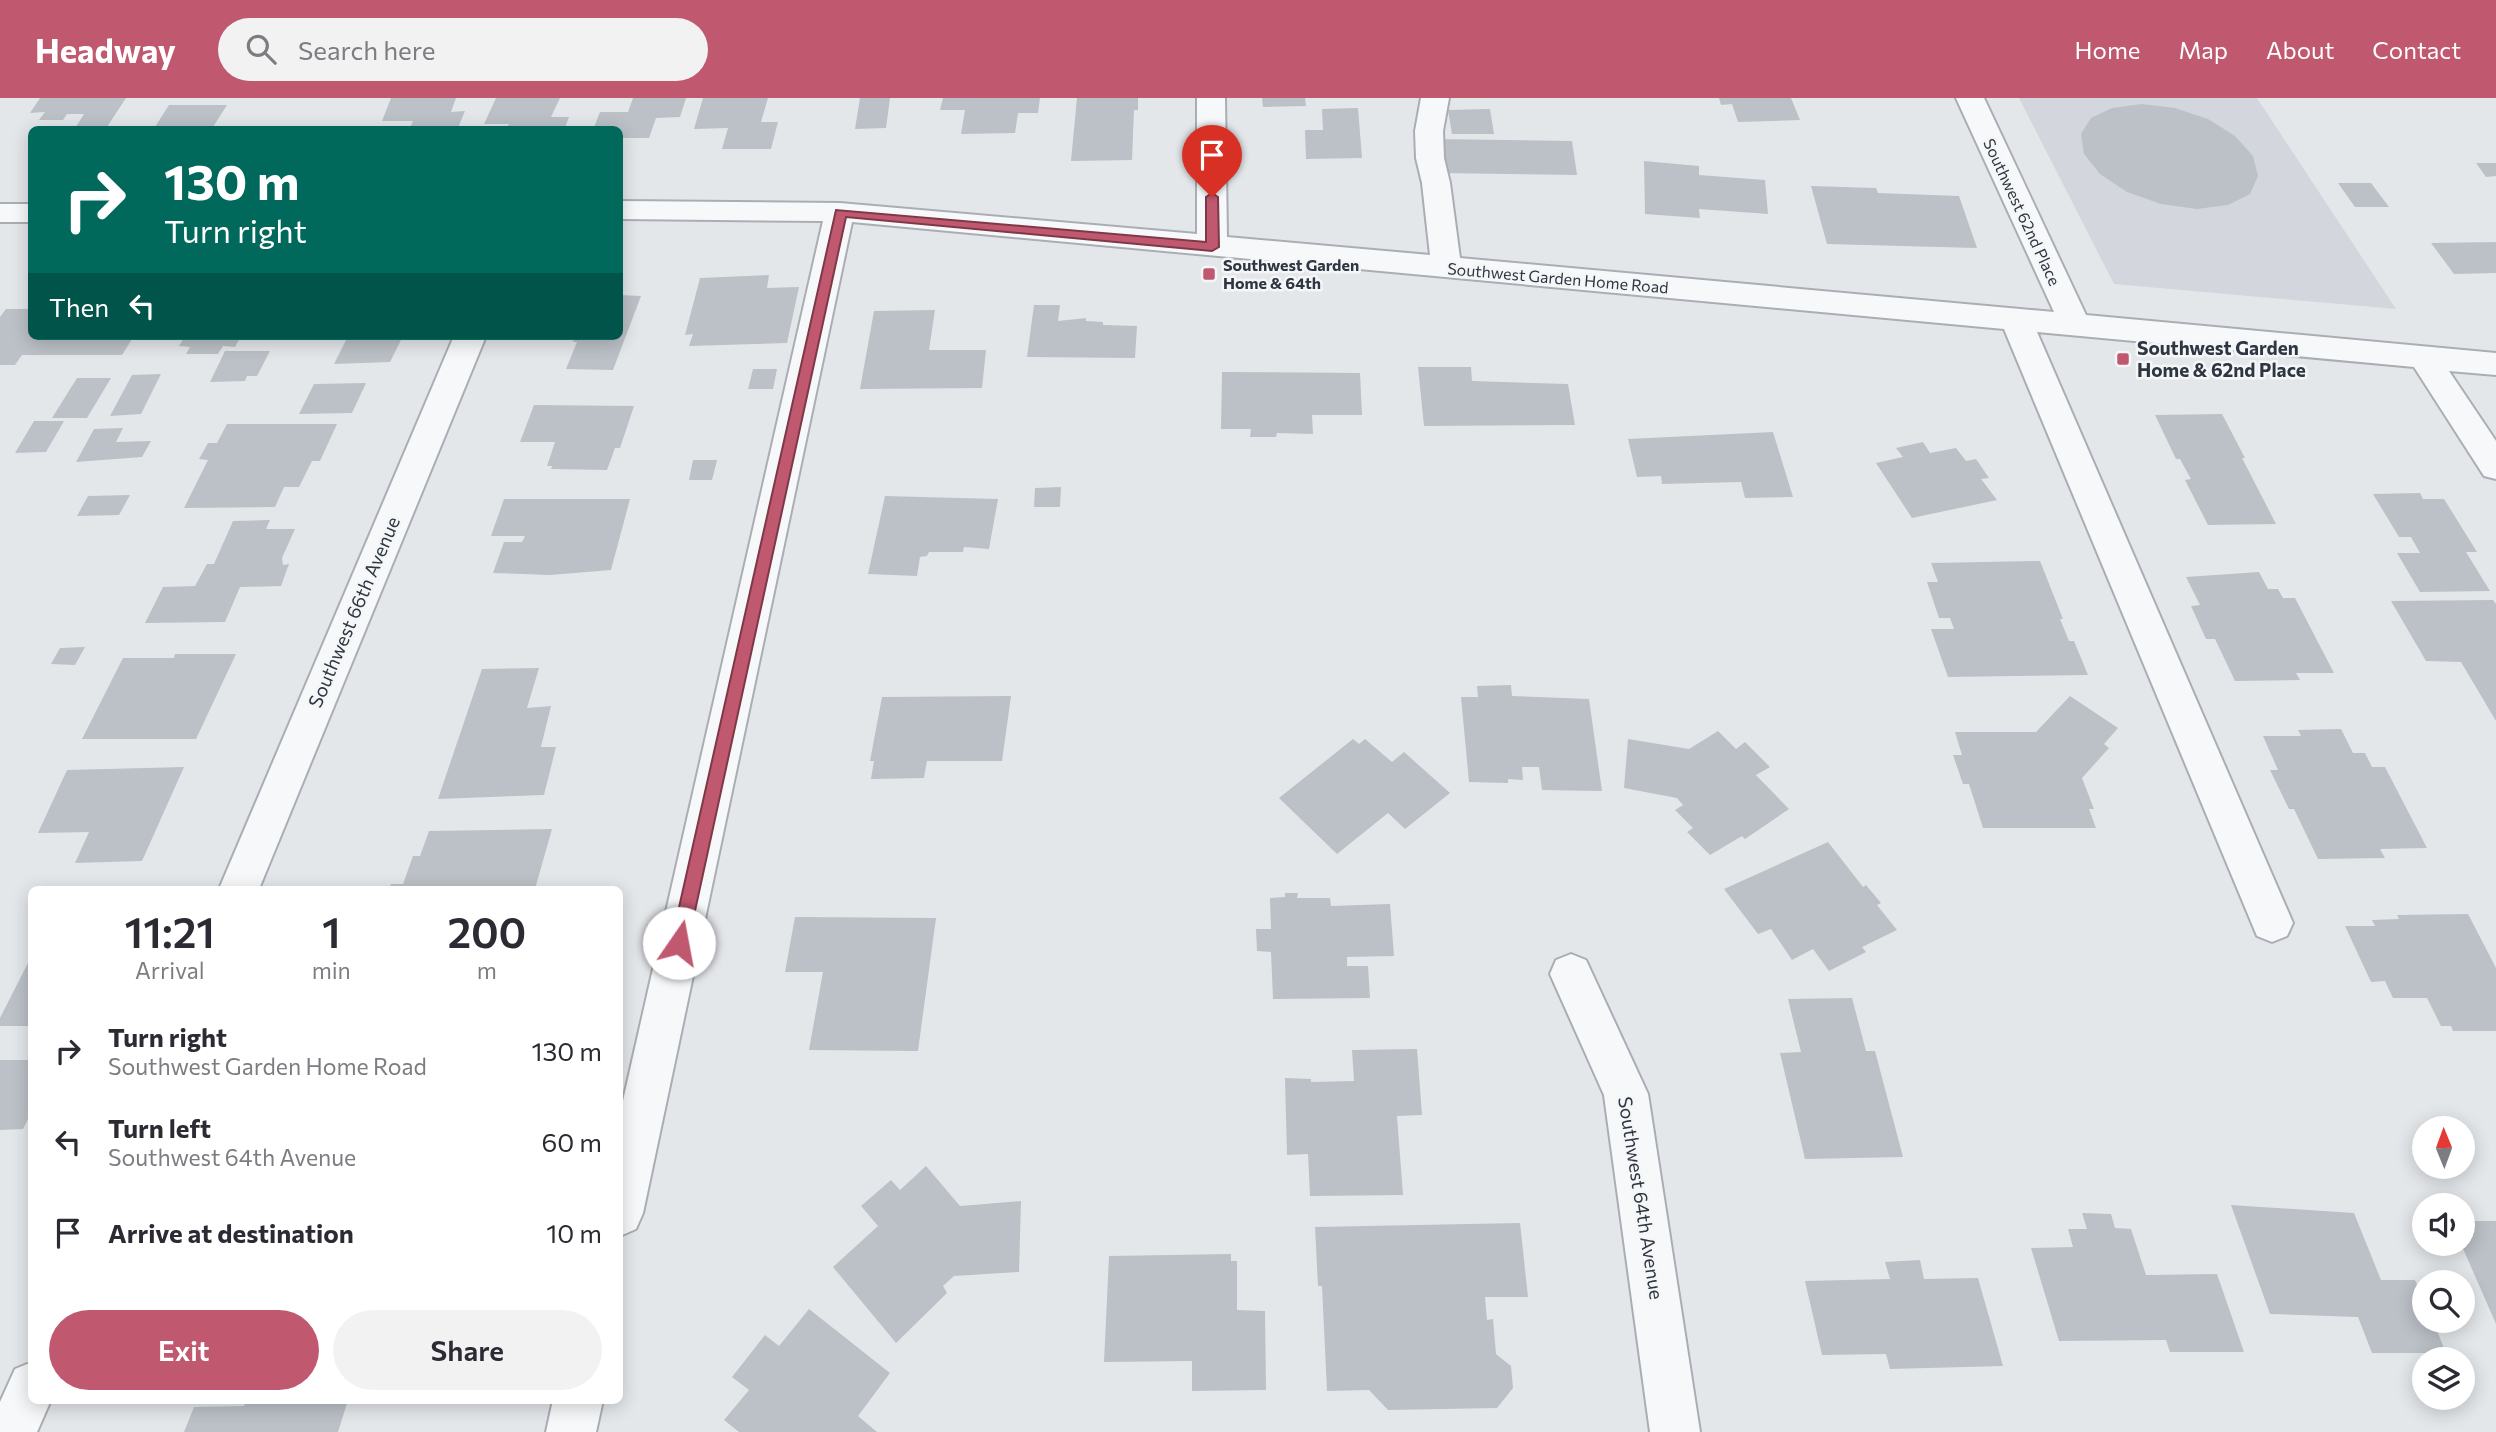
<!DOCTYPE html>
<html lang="en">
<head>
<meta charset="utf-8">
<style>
	:root { --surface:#fff; --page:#f2f2f3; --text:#2b2b33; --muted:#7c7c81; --accent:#c0586f }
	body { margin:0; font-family:Commissioner,sans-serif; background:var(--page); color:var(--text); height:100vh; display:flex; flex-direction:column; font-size:26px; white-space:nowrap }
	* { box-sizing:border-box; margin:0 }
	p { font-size:23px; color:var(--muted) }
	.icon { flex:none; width:38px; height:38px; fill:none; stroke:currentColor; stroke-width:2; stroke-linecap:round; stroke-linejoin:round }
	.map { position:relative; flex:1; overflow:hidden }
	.panel { position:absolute; left:28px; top:788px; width:595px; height:518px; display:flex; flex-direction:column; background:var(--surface); border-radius:10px; box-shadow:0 4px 18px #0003 }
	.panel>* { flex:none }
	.guide { position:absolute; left:28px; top:28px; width:595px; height:214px; border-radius:10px; box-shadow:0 4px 18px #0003; background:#00695c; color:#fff; overflow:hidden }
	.needle { width:46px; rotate:359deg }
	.fabs { position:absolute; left:2412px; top:1018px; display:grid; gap:14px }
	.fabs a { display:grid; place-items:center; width:63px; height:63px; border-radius:50%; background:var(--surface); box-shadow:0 4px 18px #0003; font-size:35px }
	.pin { position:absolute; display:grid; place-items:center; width:60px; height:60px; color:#fff; margin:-72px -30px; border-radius:50% 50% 50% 0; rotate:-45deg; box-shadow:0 0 7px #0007 }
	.pin .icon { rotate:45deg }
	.me { position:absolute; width:77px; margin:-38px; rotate:12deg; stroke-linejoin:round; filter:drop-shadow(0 0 5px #0008) }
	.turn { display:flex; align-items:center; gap:24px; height:147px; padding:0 21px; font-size:32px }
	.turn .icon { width:91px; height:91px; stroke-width:2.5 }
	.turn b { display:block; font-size:49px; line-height:60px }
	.then { display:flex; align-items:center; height:66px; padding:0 21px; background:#0003; gap:14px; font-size:26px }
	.eta { display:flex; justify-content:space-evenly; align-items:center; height:119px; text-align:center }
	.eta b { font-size:42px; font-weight:600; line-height:49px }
	.button { display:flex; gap:14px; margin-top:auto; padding:14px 21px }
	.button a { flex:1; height:80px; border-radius:42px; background:var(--accent); color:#fff; font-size:28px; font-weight:600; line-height:80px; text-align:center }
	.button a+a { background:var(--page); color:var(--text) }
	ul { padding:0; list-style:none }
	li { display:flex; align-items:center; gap:21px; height:91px; padding:0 21px }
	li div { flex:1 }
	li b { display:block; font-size:26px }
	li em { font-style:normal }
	header { display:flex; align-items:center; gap:42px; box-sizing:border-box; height:98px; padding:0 35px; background:var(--accent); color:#fff }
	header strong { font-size:33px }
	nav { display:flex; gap:38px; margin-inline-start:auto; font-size:24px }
	.search { width:490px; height:63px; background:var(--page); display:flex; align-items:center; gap:18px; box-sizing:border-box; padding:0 24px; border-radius:38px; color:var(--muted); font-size:26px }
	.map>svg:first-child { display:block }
	.built { fill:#d3d6dc }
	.building { fill:#bcc1c7 }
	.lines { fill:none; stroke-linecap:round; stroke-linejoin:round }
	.minor-casing { stroke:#aaaeb4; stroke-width:4 }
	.minor { fill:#f7f8f9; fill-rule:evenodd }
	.route { fill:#c0586f; stroke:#7d3948; stroke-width:2 }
	.poi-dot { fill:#c0586f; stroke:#f4f6f8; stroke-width:2.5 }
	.labels { text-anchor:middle; stroke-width:5; stroke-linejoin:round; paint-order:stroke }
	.far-street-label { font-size:16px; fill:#2e3641; stroke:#f4f6f8 }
	.far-poi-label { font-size:16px; font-weight:bold; fill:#2e3641; stroke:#f4f6f8; text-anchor:start }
	.poi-label { font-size:19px; font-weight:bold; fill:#2e3641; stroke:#f4f6f8; text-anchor:start }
	.street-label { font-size:19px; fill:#2e3641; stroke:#f4f6f8 }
</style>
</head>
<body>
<header>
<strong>Headway</strong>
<div class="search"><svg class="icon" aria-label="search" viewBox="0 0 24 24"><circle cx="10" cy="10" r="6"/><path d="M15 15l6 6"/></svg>Search here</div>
<nav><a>Home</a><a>Map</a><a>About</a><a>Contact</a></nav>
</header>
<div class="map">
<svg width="2496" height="1334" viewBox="0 0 2496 1334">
	<rect width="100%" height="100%" fill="#e4e7ea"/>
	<!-- built -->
	<path class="built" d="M 2019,0 L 2257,0 L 2396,211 L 2114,186 Z"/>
	<!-- building -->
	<g class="building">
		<path d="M 40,0 L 126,0 L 105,32 L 74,32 L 84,16 L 67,16 L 63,22 L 39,22 L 45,14 L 30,15 Z"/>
		<path d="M 391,0 L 456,0 L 451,14 L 465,13 L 457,32 L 409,32 L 413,23 L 382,23 Z"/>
		<path d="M 496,0 L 560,0 L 551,19 L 569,19 L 564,32 L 506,31 L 509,26 L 484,26 Z"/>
		<path d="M 633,0 L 686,0 L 680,19 L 656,20 L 649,40 L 620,40 L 620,32 L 593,32 L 600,14 L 628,14 Z"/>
		<path d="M 703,0 L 768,0 L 761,24 L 778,24 L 771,51 L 722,51 L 728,30 L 694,31 Z"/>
		<path d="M 860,0 L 890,0 L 886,30 L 855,31 Z"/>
		<path d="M 943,0 L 1040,0 L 1038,15 L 1018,15 L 1015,35 L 961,36 L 965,12 L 940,12 Z"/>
		<path d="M 1077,0 L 1138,0 L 1138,12 L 1134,12 L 1132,62 L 1071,63 Z"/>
		<path d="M 1262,0 L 1305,0 L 1306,8 L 1263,9 Z"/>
		<path d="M 1719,0 L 1791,0 L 1800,22 L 1738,24 L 1732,6 L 1721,7 Z"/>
		<path d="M 2142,6 L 2175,10 L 2208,21 L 2235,38 L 2253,58 L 2258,78 L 2250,96 L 2228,107 L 2197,111 L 2161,106 L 2127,94 L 2100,76 L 2084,56 L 2081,36 L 2091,20 L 2112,10 Z"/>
		<path d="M 169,7 L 227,7 L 211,32 L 153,32 Z"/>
		<path d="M 1358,10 L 1362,60 L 1306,61 L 1305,32 L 1323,32 L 1322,11 Z"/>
		<path d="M 1490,11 L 1494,36 L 1452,36 L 1448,12 Z"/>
		<path d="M 1434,41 L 1572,43 L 1577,77 L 1437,75 Z"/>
		<path d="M 1644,63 L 1699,68 L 1699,77 L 1765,82 L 1768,116 L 1699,111 L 1700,120 L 1645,116 Z"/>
		<path d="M 2476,65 L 2496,65 L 2496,78 L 2486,79 Z"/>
		<path d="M 2338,85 L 2371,85 L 2389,109 L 2355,109 Z"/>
		<path d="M 1811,88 L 1876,90 L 1878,95 L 1959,98 L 1977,150 L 1827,146 Z"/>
		<path d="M 2496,144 L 2496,175 L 2454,176 L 2431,145 Z"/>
		<path d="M 769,177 L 767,190 L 799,189 L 787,245 L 689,248 L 693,236 L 685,237 L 700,180 Z"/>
		<path d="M 620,197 L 641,198 L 613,272 L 566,271 L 577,244 L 573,244 L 575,238 L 620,238 Z"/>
		<path d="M 1034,207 L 1060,207 L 1058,223 L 1086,220 L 1086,223 L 1103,224 L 1103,227 L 1137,228 L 1135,260 L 1027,259 Z"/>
		<path d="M 6,211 L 32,211 L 32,238 L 134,238 L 122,257 L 22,257 L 15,267 L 0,267 L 0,219 Z"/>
		<path d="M 935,212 L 929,252 L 986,252 L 982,290 L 860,291 L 874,213 Z"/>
		<path d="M 185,238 L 241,238 L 235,249 L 223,248 L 218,256 L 186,256 L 190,249 L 179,248 Z"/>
		<path d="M 348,238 L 403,238 L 390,264 L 334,266 Z"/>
		<path d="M 225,253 L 270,253 L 257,278 L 247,278 L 245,283 L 210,284 Z"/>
		<path d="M 1418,269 L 1471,269 L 1472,283 L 1568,286 L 1575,327 L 1424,328 Z"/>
		<path d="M 753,271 L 777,271 L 773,291 L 748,291 Z"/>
		<path d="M 1222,274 L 1360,275 L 1362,317 L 1312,317 L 1313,336 L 1277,335 L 1276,339 L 1250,339 L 1251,331 L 1221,331 Z"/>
		<path d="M 161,276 L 141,316 L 110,318 L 132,277 Z"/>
		<path d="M 77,280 L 111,280 L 87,320 L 52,320 Z"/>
		<path d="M 366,285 L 352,315 L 299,316 L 314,286 Z"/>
		<path d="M 534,307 L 634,308 L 620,350 L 615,350 L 607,372 L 551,371 L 552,368 L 547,368 L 555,344 L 520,344 Z"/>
		<path d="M 2222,316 L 2245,360 L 2242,360 L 2276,426 L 2208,427 L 2185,382 L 2191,381 L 2180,361 L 2176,361 L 2155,317 Z"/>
		<path d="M 34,323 L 64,323 L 46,354 L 15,355 Z"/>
		<path d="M 227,326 L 337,326 L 320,363 L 312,363 L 299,389 L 284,389 L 275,409 L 184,410 L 208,362 L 199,361 L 208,345 L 217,345 Z"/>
		<path d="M 123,330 L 116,344 L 151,343 L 142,359 L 76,364 L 94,331 Z"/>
		<path d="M 1773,334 L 1793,399 L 1745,400 L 1741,384 L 1662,386 L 1661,378 L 1637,379 L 1628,341 Z"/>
		<path d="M 1923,344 L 1930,355 L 1956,350 L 1966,363 L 1976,361 L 1989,380 L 1981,381 L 1997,402 L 1912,420 L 1876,365 L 1903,359 L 1896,350 Z"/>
		<path d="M 693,362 L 717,362 L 712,382 L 689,382 Z"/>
		<path d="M 1061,389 L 1060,409 L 1034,409 L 1035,390 Z"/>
		<path d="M 2420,395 L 2423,401 L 2444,401 L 2477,454 L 2466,454 L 2490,493 L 2420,494 L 2397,455 L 2420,455 L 2411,439 L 2399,439 L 2373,396 Z"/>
		<path d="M 130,397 L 119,417 L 77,418 L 88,398 Z"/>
		<path d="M 885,398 L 998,401 L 989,451 L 964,449 L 963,454 L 929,454 L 927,458 L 920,459 L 917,478 L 868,476 Z"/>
		<path d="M 504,401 L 630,401 L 611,472 L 550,477 L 493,475 L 504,444 L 522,444 L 525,438 L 491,438 Z"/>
		<path d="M 270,422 L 266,431 L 295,431 L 282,460 L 283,467 L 289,466 L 281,488 L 240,489 L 225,524 L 145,525 L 163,489 L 195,488 L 207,466 L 214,466 L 233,423 Z"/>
		<path d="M 2040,463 L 2063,521 L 2060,521 L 2069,543 L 2074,543 L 2088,577 L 1948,579 L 1931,531 L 1954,531 L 1950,520 L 1939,520 L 1927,484 L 1938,484 L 1931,465 Z"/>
		<path d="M 2259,474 L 2268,491 L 2278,491 L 2283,500 L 2295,500 L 2334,575 L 2296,575 L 2300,582 L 2235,583 L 2215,541 L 2206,541 L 2191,508 L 2200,507 L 2186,479 Z"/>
		<path d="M 2493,502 L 2496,506 L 2496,623 L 2461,564 L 2426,563 L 2391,503 Z"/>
		<path d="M 85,549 L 75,567 L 51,566 L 60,550 Z"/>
		<path d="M 175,556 L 236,556 L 196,641 L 82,641 L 123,560 L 174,560 Z"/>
		<path d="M 539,570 L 527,610 L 551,608 L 541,649 L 556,649 L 544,697 L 438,701 L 482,571 Z"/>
		<path d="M 1511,587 L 1512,598 L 1589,601 L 1602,693 L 1542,692 L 1539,669 L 1522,669 L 1523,682 L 1508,681 L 1508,685 L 1469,684 L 1461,599 L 1478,599 L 1477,588 Z"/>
		<path d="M 1011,598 L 1002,663 L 927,663 L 924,680 L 871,681 L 874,663 L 870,663 L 882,599 Z"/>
		<path d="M 2070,598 L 2118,630 L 2104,646 L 2109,650 L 2082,680 L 2094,711 L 2089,711 L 2096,730 L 1983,730 L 1969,686 L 1963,686 L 1953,657 L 1962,657 L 1955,634 L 2036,634 Z"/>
		<path d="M 2341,631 L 2353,655 L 2365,655 L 2372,669 L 2385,669 L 2427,750 L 2380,751 L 2385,760 L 2318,761 L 2294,711 L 2289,711 L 2270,672 L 2278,672 L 2263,638 L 2301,638 L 2298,632 Z"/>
		<path d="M 1718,633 L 1736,651 L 1745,644 L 1770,669 L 1756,677 L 1789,711 L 1745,741 L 1742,738 L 1710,757 L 1687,734 L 1693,730 L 1675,712 L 1683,707 L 1677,700 L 1624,690 L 1628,641 L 1689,651 Z"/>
		<path d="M 1353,641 L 1359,646 L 1365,641 L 1392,664 L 1404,654 L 1450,695 L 1405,731 L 1388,715 L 1337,756 L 1279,700 Z"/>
		<path d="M 184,669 L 142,763 L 75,765 L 89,734 L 38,735 L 67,672 Z"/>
		<path d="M 552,731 L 535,791 L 389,791 L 391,786 L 403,786 L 413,758 L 420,758 L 429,733 Z"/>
		<path d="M 1828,744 L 1863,789 L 1866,787 L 1881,805 L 1877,807 L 1897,832 L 1862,849 L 1866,854 L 1829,873 L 1813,851 L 1792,862 L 1771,831 L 1758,836 L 1724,791 Z"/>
		<path d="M 1285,795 L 1298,795 L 1297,800 L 1330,800 L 1331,808 L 1390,806 L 1394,858 L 1347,859 L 1347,868 L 1368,868 L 1370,900 L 1273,901 L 1271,854 L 1257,853 L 1256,831 L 1271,831 L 1270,800 L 1285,799 Z"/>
		<path d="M 2468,816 L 2496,870 L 2496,933 L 2453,933 L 2451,928 L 2441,928 L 2427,900 L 2393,900 L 2385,883 L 2371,884 L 2345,828 L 2375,828 L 2372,822 L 2399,821 L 2397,817 Z"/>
		<path d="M 795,819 L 936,820 L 918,953 L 809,952 L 823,874 L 785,874 Z"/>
		<path d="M 32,857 L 32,928 L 0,928 L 0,920 Z"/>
		<path d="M 1852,900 L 1866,953 L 1875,953 L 1903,1059 L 1805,1061 L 1780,955 L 1801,954 L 1788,901 Z"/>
		<path d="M 1417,951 L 1422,1017 L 1397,1018 L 1403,1097 L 1310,1098 L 1308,1056 L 1287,1057 L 1285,980 L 1311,981 L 1311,984 L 1354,983 L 1352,952 Z"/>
		<path d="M 0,962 L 32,962 L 32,1013 L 23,1031 L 0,1032 Z"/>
		<path d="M 926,1068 L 960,1108 L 1021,1103 L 1019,1174 L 954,1178 L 943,1188 L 947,1195 L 896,1245 L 833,1169 L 878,1128 L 861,1108 L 891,1082 L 900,1092 Z"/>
		<path d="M 2231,1107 L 2354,1115 L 2381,1182 L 2415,1182 L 2424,1202 L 2424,1223 L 2433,1223 L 2446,1255 L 2372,1255 L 2358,1219 L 2270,1216 Z"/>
		<path d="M 2082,1115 L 2111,1116 L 2115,1130 L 2131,1131 L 2146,1177 L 2217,1176 L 2244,1254 L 2170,1254 L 2166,1242 L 2059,1243 L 2031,1150 L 2073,1149 L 2068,1131 L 2087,1131 Z"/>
		<path d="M 2462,1123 L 2496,1123 L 2496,1226 L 2461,1146 Z"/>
		<path d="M 1520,1125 L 1528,1199 L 1485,1199 L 1487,1222 L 1493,1221 L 1496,1256 L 1511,1268 L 1513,1290 L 1497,1310 L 1388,1312 L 1369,1292 L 1327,1293 L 1322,1188 L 1318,1188 L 1315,1129 Z"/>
		<path d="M 1231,1156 L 1231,1163 L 1237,1163 L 1237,1212 L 1265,1213 L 1266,1292 L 1192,1293 L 1192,1263 L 1104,1264 L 1109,1158 Z"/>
		<path d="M 1920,1162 L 1924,1181 L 1978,1180 L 2003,1268 L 1890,1271 L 1886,1256 L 1822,1257 L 1805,1183 L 1890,1181 L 1885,1164 Z"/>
		<path d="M 809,1211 L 890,1275 L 858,1318 L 877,1334 L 739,1334 L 724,1322 L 749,1292 L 732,1279 L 765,1237 L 779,1248 Z"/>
		<path d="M 247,1302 L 348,1302 L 338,1334 L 184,1334 L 194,1309 L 244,1308 Z"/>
	</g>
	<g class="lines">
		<!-- minor casing -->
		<g class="minor-casing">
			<g id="minor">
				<path d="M 1197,0 L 1225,0 L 1227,139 L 1430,157 L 1422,85 L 1416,60 L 1415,33 L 1421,0 L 1449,0 L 1443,33 L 1444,60 L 1450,85 L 1460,160 L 2054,214 L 1956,0 L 1984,0 L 2086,217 L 2496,255 L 2496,277 L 2449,273 L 2496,343 L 2496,381 L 2484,378 L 2414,269 L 2037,234 L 2293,825 L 2287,838 L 2272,844 L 2257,838 L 2004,231 L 852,124 L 643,1115 L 636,1131 L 620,1138 L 620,1016 L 823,123 L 620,121 L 620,103 L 840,105 L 1197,136 Z"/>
				<rect x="0" y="106" width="32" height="18"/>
				<path d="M 454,238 L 486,238 L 259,791 L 219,791 Z"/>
				<path d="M 1571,856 L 1586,862 L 1648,996 L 1700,1334 L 1650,1334 L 1604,997 L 1550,876 L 1556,862 Z"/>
				<path d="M 32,1264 L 32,1302 L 51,1302 L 37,1334 L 0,1334 L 0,1304 L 15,1271 Z"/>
				<path d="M 553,1302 L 603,1302 L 596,1334 L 546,1334 Z"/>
			</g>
		</g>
		<!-- minor -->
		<use href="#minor" class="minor"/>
	</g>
	<!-- route -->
	<path class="route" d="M 1212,95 L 1218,99 L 1219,149 L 1212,153 L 846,119 L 688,845 L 685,850 L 679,853 L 673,850 L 671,845 L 836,112 L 1206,144 L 1206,99 Z"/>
	<!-- markers -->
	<g class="poi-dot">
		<rect x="1202" y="169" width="14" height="14" rx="3.5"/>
		<rect x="2116" y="254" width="14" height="14" rx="3.5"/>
	</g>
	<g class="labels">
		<!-- far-street labels -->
		<g class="far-street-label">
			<text transform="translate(2022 114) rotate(65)" y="6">Southwest 62nd Place</text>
			<text transform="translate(1558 180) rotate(5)" y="6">Southwest Garden Home Road</text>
		</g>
		<!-- far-poi labels -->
		<g class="far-poi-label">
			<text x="1223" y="173">Southwest Garden<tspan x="1223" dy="18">Home &amp; 64th</tspan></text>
		</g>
		<!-- poi labels -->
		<g class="poi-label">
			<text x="2137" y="257">Southwest Garden<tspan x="2137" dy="22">Home &amp; 62nd Place</tspan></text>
		</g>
		<!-- street labels -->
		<g class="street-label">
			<text transform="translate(354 514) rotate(-67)" y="7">Southwest 66th Avenue</text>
			<text transform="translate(1641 1100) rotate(81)" y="7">Southwest 64th Avenue</text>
		</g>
	</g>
</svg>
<div class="fabs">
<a><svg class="needle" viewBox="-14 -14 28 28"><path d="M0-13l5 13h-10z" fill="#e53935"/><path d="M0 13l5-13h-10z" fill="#7c7c81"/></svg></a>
<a><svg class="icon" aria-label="sound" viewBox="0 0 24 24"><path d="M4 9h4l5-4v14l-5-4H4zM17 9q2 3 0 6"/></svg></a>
<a><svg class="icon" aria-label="search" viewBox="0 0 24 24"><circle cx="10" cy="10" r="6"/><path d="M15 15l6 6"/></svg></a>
<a><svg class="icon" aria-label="layers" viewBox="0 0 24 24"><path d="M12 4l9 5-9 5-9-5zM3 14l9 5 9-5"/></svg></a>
</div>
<div class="pin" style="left:1212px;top:99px;background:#d93025"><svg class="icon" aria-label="arrive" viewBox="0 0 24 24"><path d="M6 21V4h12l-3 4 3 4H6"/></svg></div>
<svg class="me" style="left:679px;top:845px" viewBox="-20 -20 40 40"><circle r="19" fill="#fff"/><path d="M0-13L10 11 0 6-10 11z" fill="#c0586f"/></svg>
<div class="guide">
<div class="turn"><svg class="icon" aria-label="right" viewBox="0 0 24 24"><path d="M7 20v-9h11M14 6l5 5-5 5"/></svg><div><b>130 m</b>Turn right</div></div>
<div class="then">Then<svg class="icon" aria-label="left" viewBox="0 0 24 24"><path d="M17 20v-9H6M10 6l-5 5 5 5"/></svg></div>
</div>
<section class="panel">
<div class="eta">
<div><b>11:21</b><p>Arrival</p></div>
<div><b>1</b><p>min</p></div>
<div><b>200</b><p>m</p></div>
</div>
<ul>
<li><svg class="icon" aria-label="right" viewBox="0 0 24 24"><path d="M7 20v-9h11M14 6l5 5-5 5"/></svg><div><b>Turn right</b><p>Southwest Garden Home Road</p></div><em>130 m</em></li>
<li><svg class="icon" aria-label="left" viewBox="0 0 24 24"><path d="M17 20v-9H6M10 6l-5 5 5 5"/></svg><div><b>Turn left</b><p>Southwest 64th Avenue</p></div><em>60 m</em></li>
<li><svg class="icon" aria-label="arrive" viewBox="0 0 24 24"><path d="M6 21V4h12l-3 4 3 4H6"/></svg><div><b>Arrive at destination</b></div><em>10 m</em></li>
</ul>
<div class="button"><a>Exit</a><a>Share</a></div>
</section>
</div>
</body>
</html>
